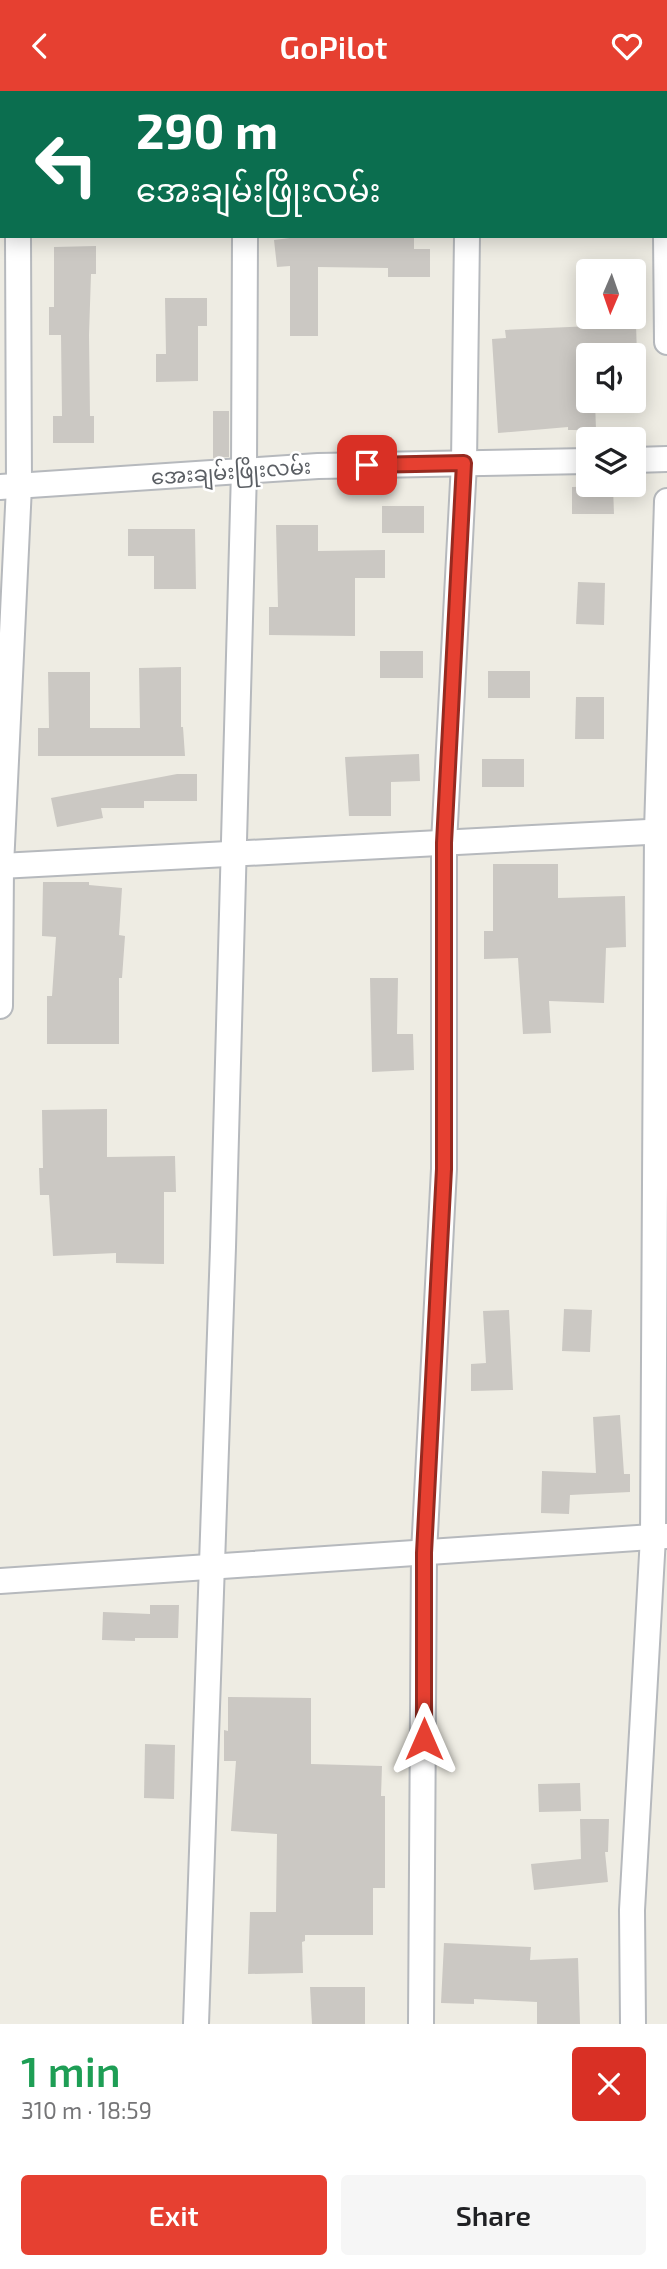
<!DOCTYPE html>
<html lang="en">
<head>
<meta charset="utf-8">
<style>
	:root { --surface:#fff; --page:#f6f6f6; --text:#202124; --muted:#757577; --accent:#e64031 }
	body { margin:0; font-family:"Exo 2","Noto Sans Myanmar",sans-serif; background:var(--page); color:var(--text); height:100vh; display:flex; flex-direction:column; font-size:26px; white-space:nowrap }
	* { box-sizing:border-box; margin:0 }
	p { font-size:23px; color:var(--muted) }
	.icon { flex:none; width:38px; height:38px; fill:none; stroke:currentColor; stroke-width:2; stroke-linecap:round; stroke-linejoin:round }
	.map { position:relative; height:1933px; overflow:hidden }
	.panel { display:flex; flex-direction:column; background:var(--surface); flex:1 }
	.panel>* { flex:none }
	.guide { position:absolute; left:0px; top:0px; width:668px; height:147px; box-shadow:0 4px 18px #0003; background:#0b6e4f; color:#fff; overflow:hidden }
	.needle { width:46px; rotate:182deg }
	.fabs { position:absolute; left:576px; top:168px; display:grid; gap:14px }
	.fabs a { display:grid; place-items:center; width:70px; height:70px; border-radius:7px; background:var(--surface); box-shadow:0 4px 18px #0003; font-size:35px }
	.pin { position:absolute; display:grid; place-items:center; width:60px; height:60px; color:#fff; margin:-30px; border-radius:14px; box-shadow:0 4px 10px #0006 }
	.me { position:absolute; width:77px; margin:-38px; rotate:0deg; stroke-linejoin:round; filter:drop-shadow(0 0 5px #0008) }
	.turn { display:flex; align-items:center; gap:24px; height:147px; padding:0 21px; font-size:32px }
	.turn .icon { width:91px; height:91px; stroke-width:2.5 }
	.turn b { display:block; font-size:49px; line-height:60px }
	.round { display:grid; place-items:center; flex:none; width:74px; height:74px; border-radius:7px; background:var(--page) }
	.overview { display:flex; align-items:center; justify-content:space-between; height:119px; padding:0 21px }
	h1 { font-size:42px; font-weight:600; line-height:52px; color:#1e9e55 }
	.button { display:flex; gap:14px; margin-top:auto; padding:14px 21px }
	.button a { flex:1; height:80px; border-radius:7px; background:var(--accent); color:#fff; font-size:28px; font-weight:600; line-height:80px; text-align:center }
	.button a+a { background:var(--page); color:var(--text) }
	header { display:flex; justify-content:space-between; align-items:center; height:91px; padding:0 21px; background:var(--accent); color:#fff; font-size:32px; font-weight:600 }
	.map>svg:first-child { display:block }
	.building { fill:#cbc8c3 }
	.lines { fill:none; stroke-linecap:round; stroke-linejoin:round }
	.street-casing { stroke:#b6b9bd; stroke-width:28 }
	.street { stroke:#fff; stroke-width:24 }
	.route-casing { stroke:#962a20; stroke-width:18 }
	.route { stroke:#e64031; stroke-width:12 }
	.labels { text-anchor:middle; stroke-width:5; stroke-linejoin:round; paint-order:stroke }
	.street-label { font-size:21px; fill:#5b5f64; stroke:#fff }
</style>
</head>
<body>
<header><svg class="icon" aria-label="back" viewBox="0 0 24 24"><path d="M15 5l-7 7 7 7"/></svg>GoPilot<svg class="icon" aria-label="heart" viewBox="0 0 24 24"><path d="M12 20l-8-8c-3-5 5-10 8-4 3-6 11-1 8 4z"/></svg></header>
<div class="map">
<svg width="667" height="1933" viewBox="0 0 667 1933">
	<rect width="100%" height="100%" fill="#eeece3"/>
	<!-- building -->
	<g class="building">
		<path d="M 305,145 L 414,145 L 414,158 L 430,158 L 430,186 L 388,186 L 388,177 L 318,176 L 318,245 L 290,245 L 290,175 L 277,176 L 274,149 Z"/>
		<path d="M 96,155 L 96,183 L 91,183 L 89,244 L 90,325 L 94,325 L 94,352 L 53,352 L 53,325 L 62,325 L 61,244 L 49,244 L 49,216 L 54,216 L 54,156 Z"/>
		<path d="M 165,207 L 207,207 L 207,235 L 198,235 L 198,290 L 156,291 L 156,263 L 166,263 Z"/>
		<path d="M 636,233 L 637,264 L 588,264 L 588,310 L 595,310 L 596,339 L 568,339 L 568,336 L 498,342 L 492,248 L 506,247 L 505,239 Z"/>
		<path d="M 213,320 L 229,320 L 229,366 L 213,367 Z"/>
		<path d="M 613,395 L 614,423 L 572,423 L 572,396 Z"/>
		<rect x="382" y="415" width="42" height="27"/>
		<path d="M 276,434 L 318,434 L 318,460 L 385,459 L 385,487 L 355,487 L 355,545 L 269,544 L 269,516 L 278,516 Z"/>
		<path d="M 128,438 L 195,438 L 196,498 L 154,498 L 154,465 L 128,465 Z"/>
		<path d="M 578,491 L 605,492 L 604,534 L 576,533 Z"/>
		<rect x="380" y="560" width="43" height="27"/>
		<path d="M 181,576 L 181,636 L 183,636 L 185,665 L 38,665 L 38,637 L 49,637 L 48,581 L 90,581 L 90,637 L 140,637 L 139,577 Z"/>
		<rect x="488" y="580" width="42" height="27"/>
		<path d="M 576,606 L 604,606 L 604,648 L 575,648 Z"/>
		<path d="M 419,663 L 420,690 L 391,691 L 391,725 L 349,725 L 345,666 Z"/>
		<rect x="482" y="668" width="42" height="28"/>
		<path d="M 177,683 L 197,683 L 197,710 L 144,710 L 144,717 L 101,717 L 103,727 L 57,736 L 51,707 Z"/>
		<path d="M 493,773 L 558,773 L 558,807 L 625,805 L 626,856 L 606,857 L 604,912 L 549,910 L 551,942 L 523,943 L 518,867 L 484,868 L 484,840 L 493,840 Z"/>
		<path d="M 43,791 L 89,791 L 89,794 L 122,797 L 119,844 L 125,845 L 122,887 L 119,887 L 119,953 L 47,953 L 47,905 L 52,905 L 56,846 L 42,845 Z"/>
		<path d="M 370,887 L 398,887 L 397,943 L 413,943 L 414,979 L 372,981 Z"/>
		<path d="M 107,1018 L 107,1066 L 175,1065 L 176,1101 L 164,1101 L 164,1173 L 116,1172 L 116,1162 L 53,1165 L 49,1104 L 40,1104 L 39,1077 L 43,1077 L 42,1019 Z"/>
		<path d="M 564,1218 L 592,1219 L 590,1261 L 562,1260 Z"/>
		<path d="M 509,1219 L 513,1299 L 471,1300 L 471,1273 L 486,1272 L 483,1220 Z"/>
		<path d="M 620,1324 L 624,1383 L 630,1383 L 630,1401 L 570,1404 L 569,1423 L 541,1422 L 542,1380 L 596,1382 L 593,1326 Z"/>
		<path d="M 150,1514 L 179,1514 L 178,1547 L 135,1547 L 135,1550 L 102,1549 L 103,1521 L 150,1523 Z"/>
		<path d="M 228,1606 L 311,1607 L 311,1673 L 382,1675 L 381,1705 L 385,1705 L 385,1797 L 373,1797 L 373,1844 L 305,1844 L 305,1850 L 302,1851 L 303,1882 L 248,1883 L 250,1821 L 276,1821 L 277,1743 L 231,1740 L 236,1670 L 224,1670 L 224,1639 L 228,1640 Z"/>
		<path d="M 145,1653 L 175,1654 L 174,1708 L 144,1707 Z"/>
		<path d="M 580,1692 L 581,1720 L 539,1721 L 538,1693 Z"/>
		<path d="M 580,1728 L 609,1728 L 608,1761 L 605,1761 L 608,1791 L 534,1799 L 531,1773 L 581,1768 Z"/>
		<path d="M 444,1852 L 531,1856 L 530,1869 L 578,1867 L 580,1933 L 537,1933 L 537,1911 L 474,1908 L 474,1913 L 441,1912 Z"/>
		<path d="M 310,1896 L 365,1896 L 365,1933 L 312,1933 Z"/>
	</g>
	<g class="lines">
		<!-- street casing -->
		<g class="street-casing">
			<g id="street">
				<path d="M 468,0 L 469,2"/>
				<path d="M 664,0 L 664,2"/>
				<path d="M 19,2 L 19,0"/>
				<path d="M 245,2 L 245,0"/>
				<path d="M 666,145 L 667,251"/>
				<path d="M 634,369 L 667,368"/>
				<path d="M 0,396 L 318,375 L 588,370"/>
				<path d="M 0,775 L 667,740"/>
				<path d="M 0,915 L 1,775 L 19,395 L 18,145"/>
				<path d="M 0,1490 L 667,1445"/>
				<path d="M 196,1933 L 223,1156 L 244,380 L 245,145"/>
				<path d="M 421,1933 L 424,1462 L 444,1078 L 444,752 L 464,372 L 467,145"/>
				<path d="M 633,1933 L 632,1819 L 653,1446 L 657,740 L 667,410"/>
			</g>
		</g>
		<!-- street -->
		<use href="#street" class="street"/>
	</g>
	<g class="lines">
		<!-- route casing -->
		<g class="route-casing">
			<path id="route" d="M 367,374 L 464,372 L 444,752 L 444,1078 L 424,1462 L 424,1648"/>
		</g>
		<!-- route -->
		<use href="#route" class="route"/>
	</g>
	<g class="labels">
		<!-- street labels -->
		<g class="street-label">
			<text transform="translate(231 381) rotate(-4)" y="7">အေးချမ်းဖြိုးလမ်း</text>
		</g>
	</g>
</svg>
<div class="fabs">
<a><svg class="needle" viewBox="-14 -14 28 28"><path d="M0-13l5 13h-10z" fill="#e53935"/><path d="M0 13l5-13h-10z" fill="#757577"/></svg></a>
<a><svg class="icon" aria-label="sound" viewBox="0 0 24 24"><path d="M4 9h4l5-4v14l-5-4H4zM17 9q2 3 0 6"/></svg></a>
<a><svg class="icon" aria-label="layers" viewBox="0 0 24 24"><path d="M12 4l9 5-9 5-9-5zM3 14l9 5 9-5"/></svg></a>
</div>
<div class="pin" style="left:367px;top:374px;background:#d93025"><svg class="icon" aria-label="arrive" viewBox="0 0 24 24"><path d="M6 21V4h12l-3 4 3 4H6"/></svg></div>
<svg class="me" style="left:424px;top:1648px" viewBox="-20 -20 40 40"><path d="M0-17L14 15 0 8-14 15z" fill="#e64031" stroke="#fff" stroke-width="4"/></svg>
<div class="guide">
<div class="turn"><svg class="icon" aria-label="left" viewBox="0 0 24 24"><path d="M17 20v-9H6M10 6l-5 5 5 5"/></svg><div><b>290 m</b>အေးချမ်းဖြိုးလမ်း</div></div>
</div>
</div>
<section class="panel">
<div class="overview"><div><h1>1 min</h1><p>310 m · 18:59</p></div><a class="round" style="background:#d93025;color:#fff"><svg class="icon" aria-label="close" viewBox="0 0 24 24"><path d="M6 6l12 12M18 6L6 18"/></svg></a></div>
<div class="button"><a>Exit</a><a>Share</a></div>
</section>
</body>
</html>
